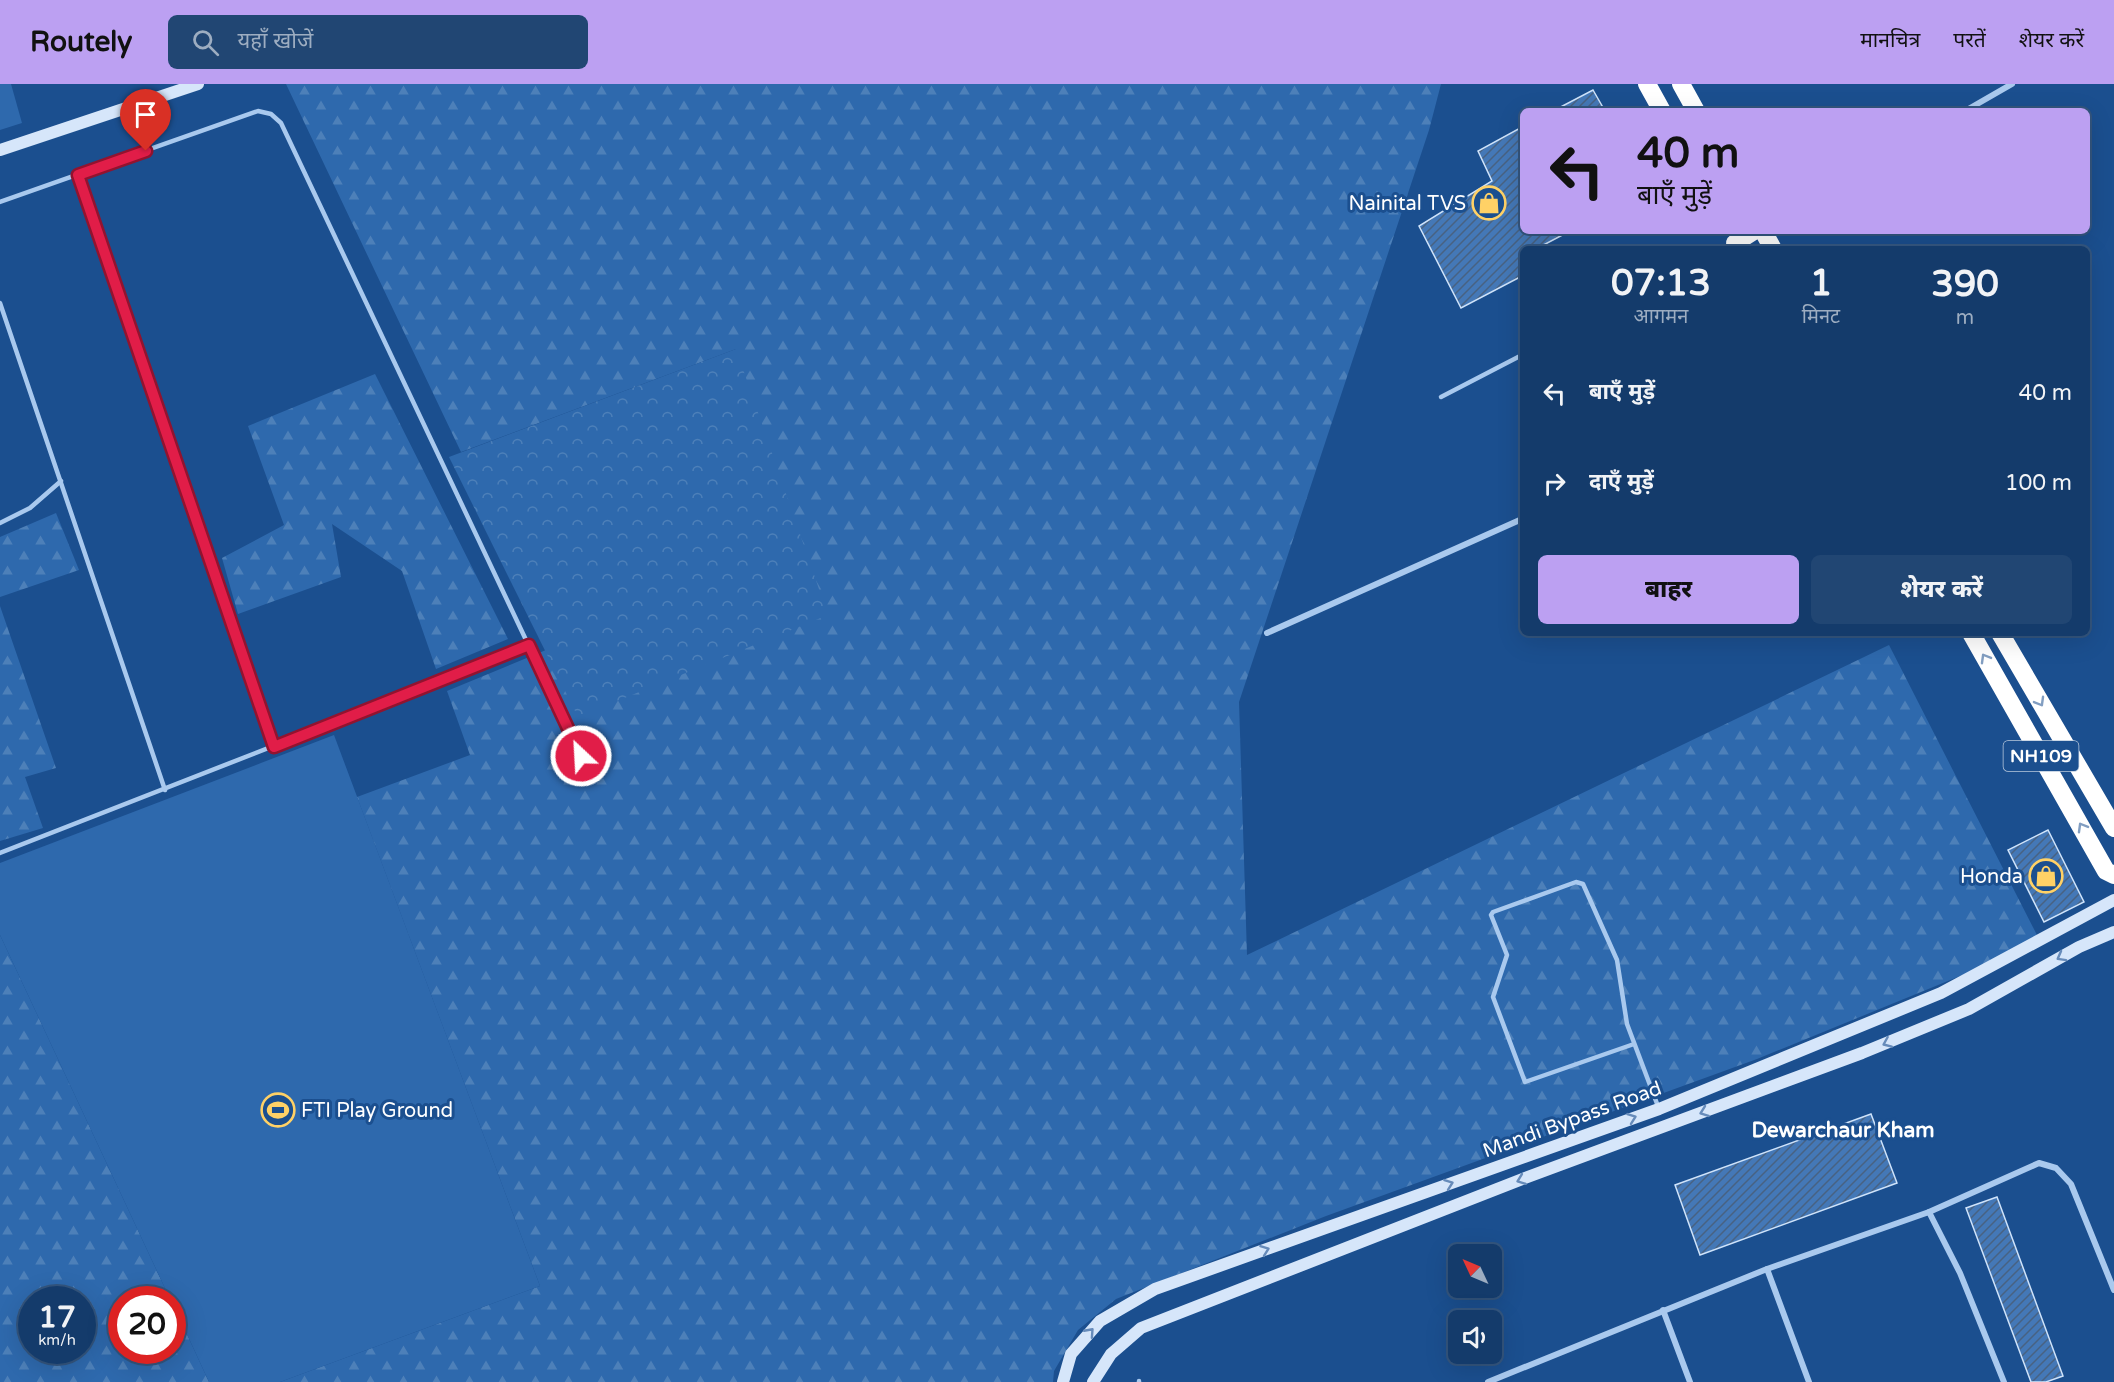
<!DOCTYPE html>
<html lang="hi">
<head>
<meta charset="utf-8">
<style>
	:root { --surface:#143b6b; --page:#214673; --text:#f1f3f6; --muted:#9dadc1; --line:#33557e; --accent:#bca0f2 }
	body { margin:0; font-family:"Varela Round","Noto Sans Devanagari",sans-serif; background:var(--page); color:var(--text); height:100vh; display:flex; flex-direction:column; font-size:22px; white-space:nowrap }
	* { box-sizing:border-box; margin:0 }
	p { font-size:20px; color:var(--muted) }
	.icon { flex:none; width:33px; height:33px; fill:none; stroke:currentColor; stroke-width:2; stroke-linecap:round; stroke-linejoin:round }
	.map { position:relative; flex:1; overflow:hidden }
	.sheet { position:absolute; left:1520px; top:162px; width:570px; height:390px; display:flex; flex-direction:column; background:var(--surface); border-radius:9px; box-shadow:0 6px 24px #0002,0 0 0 2px var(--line) }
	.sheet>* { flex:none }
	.guide { position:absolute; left:1520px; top:24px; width:570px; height:126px; border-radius:9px; box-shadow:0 6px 24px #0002,0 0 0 2px var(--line); background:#bca0f2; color:#111; overflow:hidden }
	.needle { width:39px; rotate:314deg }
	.buttons { position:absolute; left:1448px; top:1160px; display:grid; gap:12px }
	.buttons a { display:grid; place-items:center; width:54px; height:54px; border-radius:9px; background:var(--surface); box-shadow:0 6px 24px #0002,0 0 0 2px var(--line); font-size:30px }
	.speed { position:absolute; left:18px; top:1202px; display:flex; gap:12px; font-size:30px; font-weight:700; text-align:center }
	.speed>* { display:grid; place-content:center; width:78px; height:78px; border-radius:50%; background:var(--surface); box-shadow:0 6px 24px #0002,0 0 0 2px var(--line); line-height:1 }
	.speed small { font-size:15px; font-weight:400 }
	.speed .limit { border:9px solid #d22; background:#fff; color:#111 }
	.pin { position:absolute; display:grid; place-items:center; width:51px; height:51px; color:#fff; margin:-62px -26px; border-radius:50% 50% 50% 0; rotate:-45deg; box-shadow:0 0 6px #0007 }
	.pin .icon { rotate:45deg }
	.me { position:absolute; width:66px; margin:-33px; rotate:335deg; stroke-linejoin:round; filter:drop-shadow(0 0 4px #0008) }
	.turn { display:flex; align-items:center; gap:21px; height:126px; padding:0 18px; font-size:27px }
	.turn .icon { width:78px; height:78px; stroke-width:2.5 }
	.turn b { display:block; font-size:42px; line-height:51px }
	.eta { display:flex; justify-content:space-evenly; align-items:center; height:102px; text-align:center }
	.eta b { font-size:36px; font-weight:800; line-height:42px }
	.action { display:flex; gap:12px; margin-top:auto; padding:12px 18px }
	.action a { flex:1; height:69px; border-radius:9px; background:var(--accent); color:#111; font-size:24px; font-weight:800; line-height:69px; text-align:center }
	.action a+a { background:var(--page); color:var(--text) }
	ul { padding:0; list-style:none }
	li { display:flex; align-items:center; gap:18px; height:90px; padding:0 18px }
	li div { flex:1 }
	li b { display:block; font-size:22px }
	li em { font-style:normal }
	header { display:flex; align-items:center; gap:36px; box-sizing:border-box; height:84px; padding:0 30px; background:var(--accent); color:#111 }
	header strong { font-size:28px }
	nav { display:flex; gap:33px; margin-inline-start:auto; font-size:21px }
	.search { width:420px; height:54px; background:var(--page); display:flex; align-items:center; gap:15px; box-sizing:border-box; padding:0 21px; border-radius:9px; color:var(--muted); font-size:22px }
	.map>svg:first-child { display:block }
	.forest { fill:url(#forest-firs); fill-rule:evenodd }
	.park { fill:url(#park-crowns) }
	.pitch { fill:#2e69ad }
	.building { fill:url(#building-hatch); stroke:#cfe3fa; stroke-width:1.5 }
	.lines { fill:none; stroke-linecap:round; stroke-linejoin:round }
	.lane { stroke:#a9c9ee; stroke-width:4.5 }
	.street { stroke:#a9c9ee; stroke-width:6 }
	.secondary { stroke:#d6e6fa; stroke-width:12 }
	.highway { stroke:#fff; stroke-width:18 }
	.oneway { stroke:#829ec1 }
	.oneway2 { stroke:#668bba }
	.route-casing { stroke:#92132f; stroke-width:15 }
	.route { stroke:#e11d48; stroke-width:10 }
	.labels { text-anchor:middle; stroke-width:6; stroke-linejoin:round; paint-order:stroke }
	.shield { fill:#1b4f8f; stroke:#bbcadd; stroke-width:1.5 }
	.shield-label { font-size:18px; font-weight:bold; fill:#fff }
	.poi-label { font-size:20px; fill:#fff; stroke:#1b4f8f; text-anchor:end }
	.street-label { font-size:20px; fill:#fff; stroke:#1b4f8f }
	.neighbourhood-label { font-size:21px; font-weight:bold; fill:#fff; stroke:#1b4f8f }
</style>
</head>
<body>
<header>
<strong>Routely</strong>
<div class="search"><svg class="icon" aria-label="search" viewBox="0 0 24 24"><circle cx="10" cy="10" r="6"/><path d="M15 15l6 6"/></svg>यहाँ खोजें</div>
<nav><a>मानचित्र</a><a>परतें</a><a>शेयर करें</a></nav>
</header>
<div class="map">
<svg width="2114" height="1298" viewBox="0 0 2114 1298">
	<defs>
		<pattern id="forest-firs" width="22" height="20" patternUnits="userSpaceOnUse" patternTransform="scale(1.5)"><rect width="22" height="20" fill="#2e69ad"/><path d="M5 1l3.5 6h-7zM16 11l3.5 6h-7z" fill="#4d80b9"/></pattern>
		<pattern id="park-crowns" width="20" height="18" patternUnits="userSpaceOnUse" patternTransform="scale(1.5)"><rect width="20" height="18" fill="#2e69ad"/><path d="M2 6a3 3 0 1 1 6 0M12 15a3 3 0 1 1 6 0" fill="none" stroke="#4d80b9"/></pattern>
		<pattern id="building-hatch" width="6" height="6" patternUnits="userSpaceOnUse" patternTransform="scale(1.5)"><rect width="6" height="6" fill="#4478b7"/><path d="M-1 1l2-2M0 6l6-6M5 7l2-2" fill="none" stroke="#486282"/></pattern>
	</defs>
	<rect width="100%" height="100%" fill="#1b4f8f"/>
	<!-- forest -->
	<g class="forest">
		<path d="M 286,0 L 1441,0 L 1429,46 L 1239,618 L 1247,871 L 1889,561 L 2041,859 L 1757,975 L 1326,1132 L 1116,1215 L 1078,1246 L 1054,1287 L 1053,1298 L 280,1298 L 540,1202 L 357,713 L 470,671 L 447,607 L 546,566 L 736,265 L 461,368 Z"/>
		<path d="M 375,290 L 508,555 L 436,585 L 402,487 L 332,440 L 341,493 L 238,530 L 222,474 L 284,441 L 248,342 Z"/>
		<path d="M 56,429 L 79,486 L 0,513 L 0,453 Z"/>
		<path d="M 0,522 L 56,684 L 25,693 L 43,744 L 0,757 Z"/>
		<path d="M 0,851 L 170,1215 L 122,1215 L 122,1266 L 172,1266 L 173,1220 L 209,1298 L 0,1298 ZM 32,1215 L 82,1215 L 82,1266 L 32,1266 Z"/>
	</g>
	<!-- park -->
	<path class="park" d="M 736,265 L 828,531 L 578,633 L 449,373 Z"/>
	<!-- pitch -->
	<g class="pitch">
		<path d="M 0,0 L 11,0 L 22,39 L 0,46 Z"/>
		<path d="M 334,651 L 540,1202 L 280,1298 L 209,1298 L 173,1220 L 172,1215 L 170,1215 L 0,851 L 0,779 Z"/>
	</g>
	<!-- building -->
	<g class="building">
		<path d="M 1593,6 L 1605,27 L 1553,27 Z"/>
		<path d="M 1522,43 L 1522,147 L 1570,147 L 1536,165 L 1522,165 L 1522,192 L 1461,224 L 1419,142 L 1492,97 L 1478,67 Z"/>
		<path d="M 2048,746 L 2084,818 L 2044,838 L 2008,766 Z"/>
		<path d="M 1871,1030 L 1897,1099 L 1700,1171 L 1675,1101 Z"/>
		<path d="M 1997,1113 L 2063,1292 L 2046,1298 L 2031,1298 L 1966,1124 Z"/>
	</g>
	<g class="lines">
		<!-- lane -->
		<g class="lane">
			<path d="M 78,91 L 274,663"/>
			<path d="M 0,118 L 258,27 L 271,30 L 281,39 L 581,672"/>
			<path d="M 0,219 L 165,706"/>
			<path d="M 1441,313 L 1522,271"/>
			<path d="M 0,439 L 30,424 L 61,397"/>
			<path d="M 0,769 L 529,562"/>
			<path d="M 1634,960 L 1525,998 L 1493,913 L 1507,871 L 1491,831 L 1493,828 L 1576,798 L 1583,800 L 1617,876 L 1627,940 L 1659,1025"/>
			<path d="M 1139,1297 L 1139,1298"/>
		</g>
		<!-- street -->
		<g class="street">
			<path d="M 1965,27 L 2012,0"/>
			<path d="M 1267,549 L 1522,435"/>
			<path d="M 1929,1128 L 2039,1079 L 2056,1084 L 2071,1100 L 2114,1206"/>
			<path d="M 1767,1185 L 1809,1298"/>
			<path d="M 1663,1226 L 1690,1298"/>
			<path d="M 1488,1298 L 1767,1185 L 1929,1128 L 1960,1189 L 2004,1298"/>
		</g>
		<!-- secondary -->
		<g class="secondary">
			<path d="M 0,66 L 198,0"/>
			<path d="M 1063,1298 L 1071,1270 L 1100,1237 L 1155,1205 L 1659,1025 L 1941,909 L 2114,816"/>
			<path d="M 1093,1298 L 1111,1270 L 1141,1244 L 1525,1094 L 1862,969 L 1969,925 L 2079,863 L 2114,848"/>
		</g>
		<!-- highway -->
		<g class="highway">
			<path d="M 1647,0 L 1662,27"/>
			<path d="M 1681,0 L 1696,27"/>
			<path d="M 1763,147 L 1773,165"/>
			<path d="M 1735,159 L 1754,147"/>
			<path d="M 1971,549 L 2106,787 L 2114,791"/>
			<path d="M 2000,549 L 2114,744"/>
		</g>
	</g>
	<!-- one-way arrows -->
	<defs><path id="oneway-chevron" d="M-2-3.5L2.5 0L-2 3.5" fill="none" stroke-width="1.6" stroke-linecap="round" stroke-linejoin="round" transform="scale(1.5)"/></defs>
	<g class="oneway">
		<use href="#oneway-chevron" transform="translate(1985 574) rotate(-120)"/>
		<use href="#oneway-chevron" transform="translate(2040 618) rotate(60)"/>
		<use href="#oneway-chevron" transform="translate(2082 743) rotate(-120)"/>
	</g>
	<g class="oneway2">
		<use href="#oneway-chevron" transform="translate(2061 873) rotate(151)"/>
		<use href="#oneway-chevron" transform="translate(1887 959) rotate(157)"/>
		<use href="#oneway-chevron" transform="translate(1704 1028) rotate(160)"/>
		<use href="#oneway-chevron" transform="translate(1632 1034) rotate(-20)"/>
		<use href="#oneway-chevron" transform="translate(1521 1096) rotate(159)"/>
		<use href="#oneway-chevron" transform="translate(1449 1100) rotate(-20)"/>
		<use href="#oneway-chevron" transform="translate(1265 1166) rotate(-20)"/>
		<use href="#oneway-chevron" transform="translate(1090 1248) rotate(-48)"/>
	</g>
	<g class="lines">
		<!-- route casing -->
		<g class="route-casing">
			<path id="route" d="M 146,67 L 78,91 L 274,663 L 529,561 L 581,672"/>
		</g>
		<!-- route -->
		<use href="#route" class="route"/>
	</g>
	<!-- icons -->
	<defs>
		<g id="shop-ring" transform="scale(1.725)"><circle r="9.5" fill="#1b4f8f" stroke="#ffd166" stroke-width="1.5"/><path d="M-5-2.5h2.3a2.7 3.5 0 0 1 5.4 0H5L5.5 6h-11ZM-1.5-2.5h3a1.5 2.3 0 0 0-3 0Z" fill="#ffd166"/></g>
		<g id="stadium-ring" transform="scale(1.725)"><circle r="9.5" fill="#1b4f8f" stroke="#ffd166" stroke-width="1.5"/><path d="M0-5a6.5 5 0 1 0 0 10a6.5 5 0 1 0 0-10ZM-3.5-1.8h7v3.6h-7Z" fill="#ffd166"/></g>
	</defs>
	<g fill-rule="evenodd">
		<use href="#shop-ring" x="1489" y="119"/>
		<use href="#shop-ring" x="2046" y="792"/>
		<use href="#stadium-ring" x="278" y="1026"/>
	</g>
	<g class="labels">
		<!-- shield labels -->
		<rect class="shield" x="2003.5" y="657" width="75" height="30" rx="4.5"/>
		<g class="shield-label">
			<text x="2041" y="678">NH109</text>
		</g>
		<!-- poi labels -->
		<g class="poi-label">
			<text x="1466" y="126">Nainital TVS</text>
			<text x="2023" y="799">Honda</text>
			<text x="301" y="1033" text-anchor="start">FTI Play Ground</text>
		</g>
		<!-- street labels -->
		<g class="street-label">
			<text transform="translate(1572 1035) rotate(-20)" y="7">Mandi Bypass Road</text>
		</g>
		<!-- neighbourhood labels -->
		<g class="neighbourhood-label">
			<text x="1843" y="1053">Dewarchaur Kham</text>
		</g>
	</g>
</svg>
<div class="buttons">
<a><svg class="needle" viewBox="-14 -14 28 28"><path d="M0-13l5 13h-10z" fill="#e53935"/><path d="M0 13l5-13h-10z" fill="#9dadc1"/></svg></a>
<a><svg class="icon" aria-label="sound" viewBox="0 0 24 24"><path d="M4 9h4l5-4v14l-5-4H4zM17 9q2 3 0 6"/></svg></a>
</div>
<div class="speed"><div>17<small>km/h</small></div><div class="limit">20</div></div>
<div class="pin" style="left:146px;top:67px;background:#d93025"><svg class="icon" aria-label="arrive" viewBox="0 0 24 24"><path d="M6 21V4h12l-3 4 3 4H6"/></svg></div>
<svg class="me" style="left:581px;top:672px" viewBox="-20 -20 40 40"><circle r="17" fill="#e11d48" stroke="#fff" stroke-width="3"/><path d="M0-11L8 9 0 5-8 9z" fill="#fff"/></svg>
<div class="guide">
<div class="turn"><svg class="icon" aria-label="left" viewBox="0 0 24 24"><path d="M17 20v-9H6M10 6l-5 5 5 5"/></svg><div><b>40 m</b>बाएँ मुड़ें</div></div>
</div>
<section class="sheet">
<div class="eta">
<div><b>07:13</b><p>आगमन</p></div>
<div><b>1</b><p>मिनट</p></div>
<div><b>390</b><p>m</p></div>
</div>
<ul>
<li><svg class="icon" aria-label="left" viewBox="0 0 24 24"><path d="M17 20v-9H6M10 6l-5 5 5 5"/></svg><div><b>बाएँ मुड़ें</b></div><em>40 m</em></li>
<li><svg class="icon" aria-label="right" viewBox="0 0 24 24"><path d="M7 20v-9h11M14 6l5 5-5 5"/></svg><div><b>दाएँ मुड़ें</b></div><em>100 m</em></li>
</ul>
<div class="action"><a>बाहर</a><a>शेयर करें</a></div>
</section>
</div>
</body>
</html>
